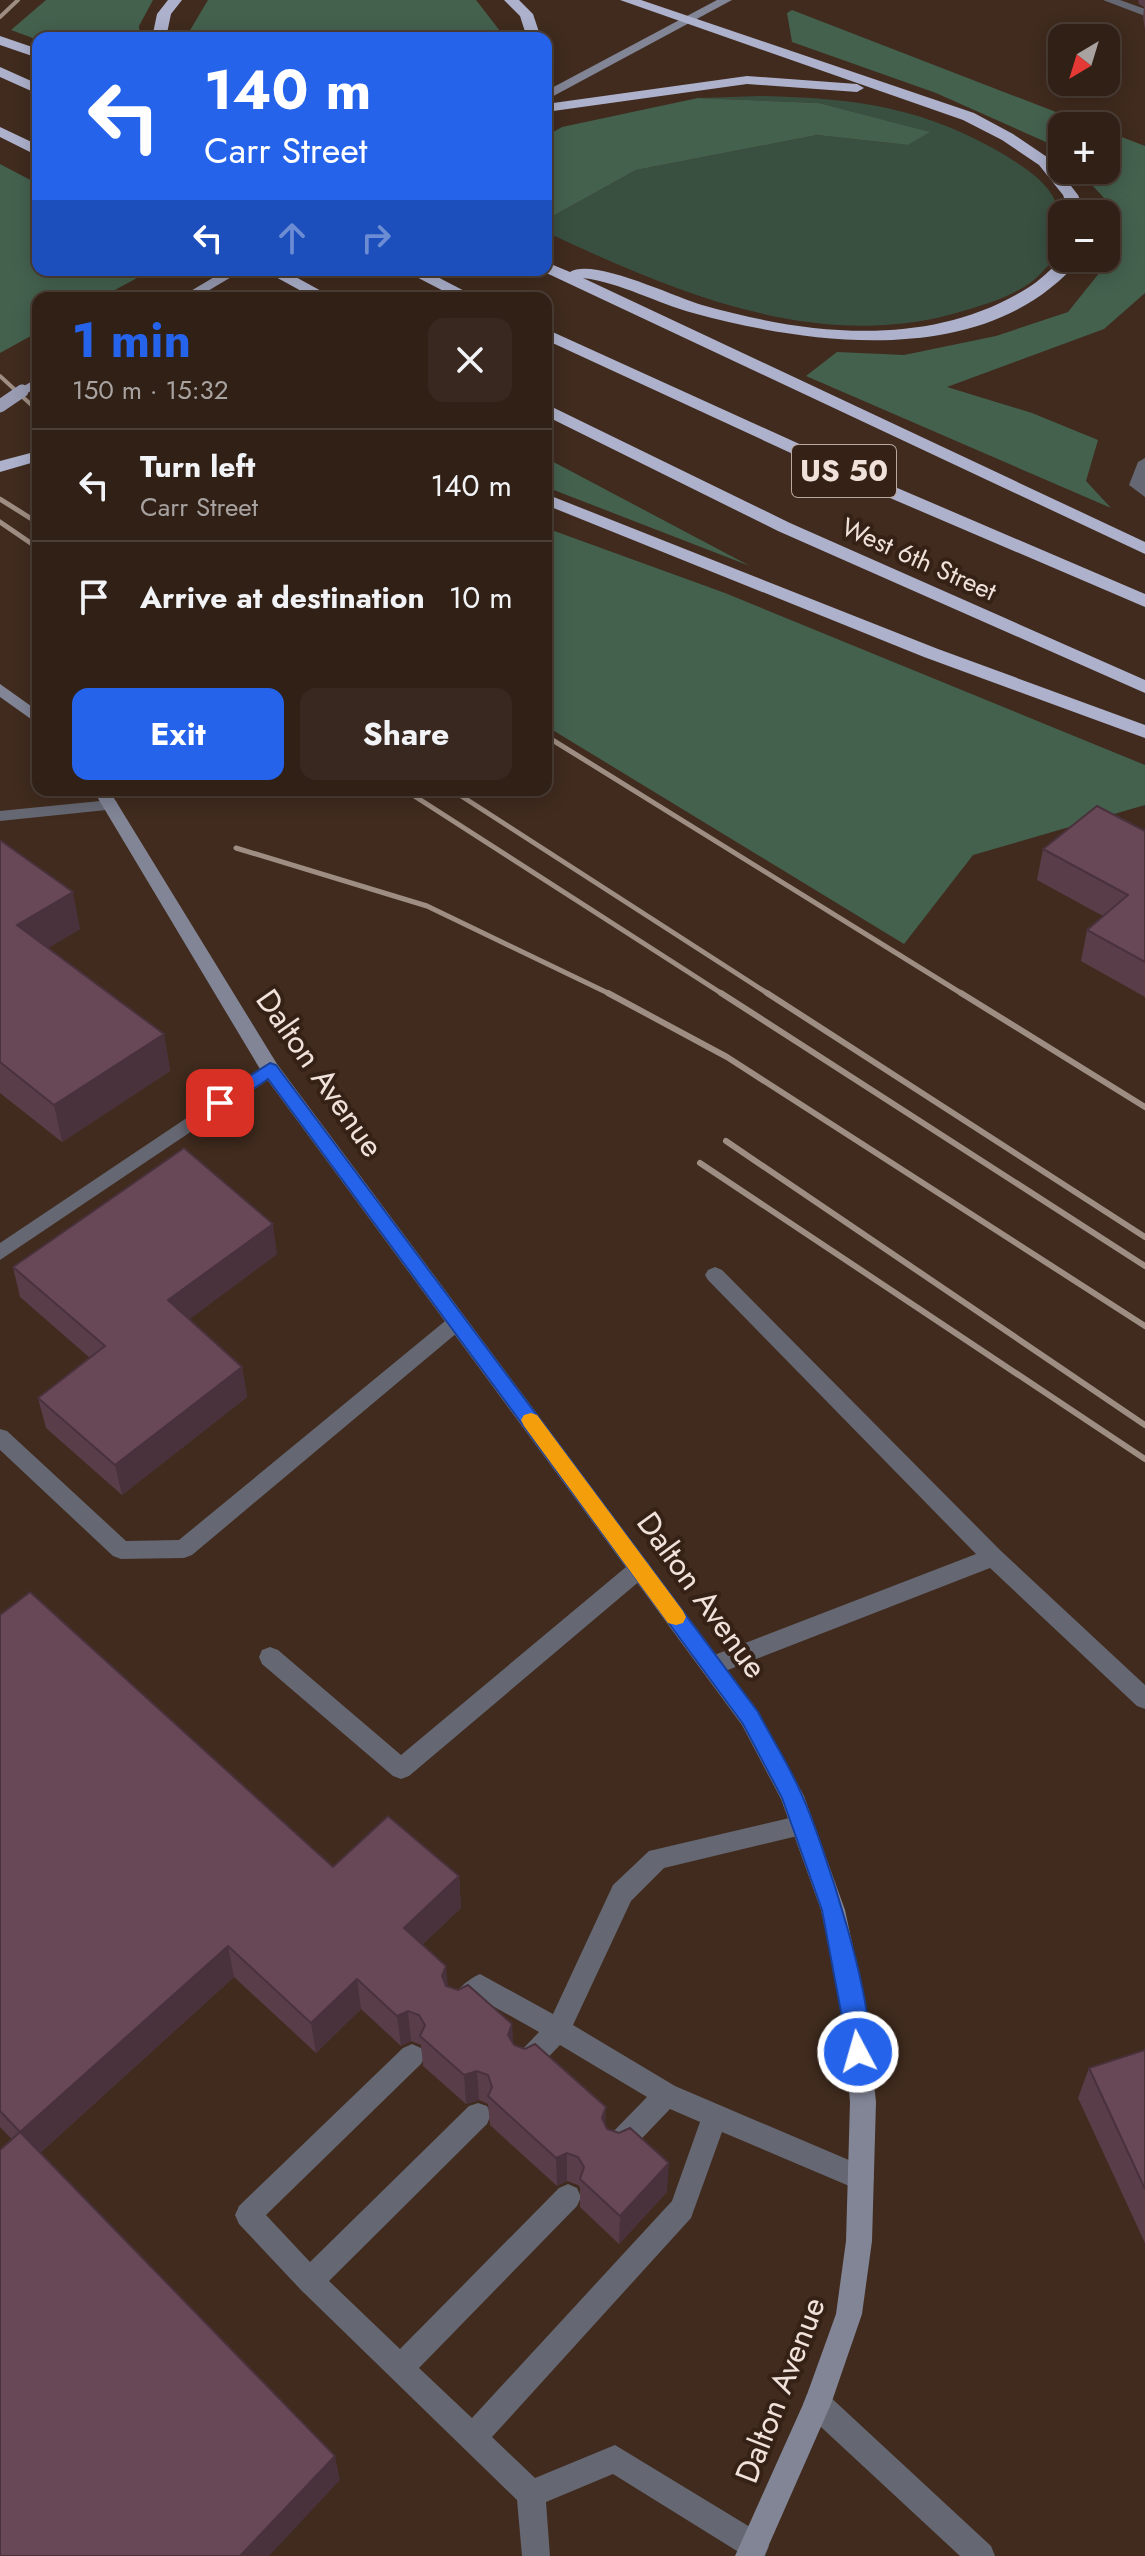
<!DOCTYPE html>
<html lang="en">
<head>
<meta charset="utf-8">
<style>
	:root { --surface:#302016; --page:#38281f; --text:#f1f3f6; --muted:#a8a3a1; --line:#4b3e35; --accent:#2563eb }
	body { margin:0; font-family:Jost,sans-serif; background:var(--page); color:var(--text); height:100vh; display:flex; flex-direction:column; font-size:30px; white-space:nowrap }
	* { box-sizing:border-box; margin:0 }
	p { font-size:26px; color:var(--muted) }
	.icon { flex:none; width:44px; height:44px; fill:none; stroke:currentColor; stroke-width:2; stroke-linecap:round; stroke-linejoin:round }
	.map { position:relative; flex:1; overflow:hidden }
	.panel { position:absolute; left:32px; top:292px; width:520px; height:504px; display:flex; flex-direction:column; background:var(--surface); border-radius:16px; box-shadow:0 4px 20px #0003,0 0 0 2px var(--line) }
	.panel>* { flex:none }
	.top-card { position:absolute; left:32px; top:32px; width:520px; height:244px; border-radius:16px; box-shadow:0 4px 20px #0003,0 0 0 2px var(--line); background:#2563eb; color:#fff; overflow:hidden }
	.needle { width:52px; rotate:218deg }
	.buttons { position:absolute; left:1048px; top:24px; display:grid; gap:16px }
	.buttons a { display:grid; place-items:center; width:72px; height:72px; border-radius:16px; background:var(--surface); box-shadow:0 4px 20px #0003,0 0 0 2px var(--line); font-size:40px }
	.pin { position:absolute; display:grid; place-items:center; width:68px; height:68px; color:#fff; margin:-34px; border-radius:16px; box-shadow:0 4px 12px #0006 }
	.me { position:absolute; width:88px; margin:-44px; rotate:354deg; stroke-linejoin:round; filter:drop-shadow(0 0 6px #0008) }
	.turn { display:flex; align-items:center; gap:28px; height:168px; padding:0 40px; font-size:36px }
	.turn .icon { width:104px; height:104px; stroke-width:2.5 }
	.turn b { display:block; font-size:56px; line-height:68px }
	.lanes { display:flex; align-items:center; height:76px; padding:0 40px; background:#0003; justify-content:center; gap:40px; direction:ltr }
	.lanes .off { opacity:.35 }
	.round { display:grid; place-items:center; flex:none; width:84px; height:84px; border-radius:16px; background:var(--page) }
	.summary { display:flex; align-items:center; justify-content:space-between; height:136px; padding:0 40px }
	h1 { font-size:48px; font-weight:700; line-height:60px; color:var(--accent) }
	.cta { display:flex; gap:16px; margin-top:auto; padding:16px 40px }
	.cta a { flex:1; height:92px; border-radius:16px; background:var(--accent); color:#fff; font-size:32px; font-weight:700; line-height:92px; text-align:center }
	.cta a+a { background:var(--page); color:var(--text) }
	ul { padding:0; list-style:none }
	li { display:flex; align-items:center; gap:24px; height:112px; padding:0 40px; border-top:2px solid var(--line) }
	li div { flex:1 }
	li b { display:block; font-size:30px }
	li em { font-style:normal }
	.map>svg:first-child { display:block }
	.green { fill:#395041 }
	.forest { fill:#44614e }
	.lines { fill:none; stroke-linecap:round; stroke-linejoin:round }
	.lane { fill:#656772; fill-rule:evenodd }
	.street { fill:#656772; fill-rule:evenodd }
	.secondary { fill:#828596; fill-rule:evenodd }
	.primary { fill:#999cb2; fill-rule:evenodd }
	.highway { fill:#adb1cc; fill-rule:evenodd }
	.rail-far2 { stroke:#9e8d82; stroke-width:4 }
	.rail-far1 { stroke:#9e8d82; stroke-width:5 }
	.rail { stroke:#9e8d82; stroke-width:6 }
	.primary-bridge { stroke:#999cb2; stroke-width:13 }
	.wall { fill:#593e4a }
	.shaded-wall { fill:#49323c }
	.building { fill:#684856; stroke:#49323c; stroke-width:2 }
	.route { fill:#2563eb; stroke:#184099; stroke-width:2 }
	.slow { fill:#f59e0b }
	.labels { text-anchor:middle; stroke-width:8; stroke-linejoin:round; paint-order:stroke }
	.far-street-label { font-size:26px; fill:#f0e2da; stroke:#352115 }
	.shield { fill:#352115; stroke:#b8a89f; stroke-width:2 }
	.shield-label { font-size:30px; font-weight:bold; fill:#f0e2da }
	.street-label { font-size:32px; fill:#f0e2da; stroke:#352115 }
</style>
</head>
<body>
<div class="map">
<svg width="1145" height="2556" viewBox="0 0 1145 2556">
	<rect width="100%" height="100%" fill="#402b1e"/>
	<!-- green -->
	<path class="green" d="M 761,96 C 855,98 926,107 1008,157 C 1026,169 1048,182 1056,203 C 1062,217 1059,238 1060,252 C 1051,262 1041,275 1030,283 C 1010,297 986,304 963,311 C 820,355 674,292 546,232 L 546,215 L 553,216 L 636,170 L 817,135 L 908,145 L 929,132 L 819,103 L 698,98 Z"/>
	<!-- forest -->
	<g class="forest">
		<path d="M 46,0 L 153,0 L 139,26 L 140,38 L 38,38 L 38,40 L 11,30 Z"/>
		<path d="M 208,0 L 476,0 L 500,31 L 496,38 L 190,38 L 189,32 Z"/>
		<path d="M 792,10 L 1092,126 L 1062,126 L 1062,153 L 1057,147 L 936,93 L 792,42 L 787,13 Z"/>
		<path d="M 698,98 L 819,103 L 930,132 L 908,145 L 817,135 L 636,170 L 553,216 L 546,215 L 546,136 L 562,127 Z"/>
		<path d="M 1106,131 L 1145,146 L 1145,293 L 1104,329 L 947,387 L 1032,413 L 1098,440 L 1086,481 L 1111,508 L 806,376 L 837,352 L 904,355 L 996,336 L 1068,312 L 1108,262 L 1105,199 L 1078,170 L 1106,170 Z"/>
		<path d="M 0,164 L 38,184 L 38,270 L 152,270 L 100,298 L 38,298 L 38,332 L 0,353 Z"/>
		<path d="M 546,458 L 750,566 L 546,487 Z"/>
		<path d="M 546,528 L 725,593 L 1145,765 L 1145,805 L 973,855 L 904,944 L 546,726 Z"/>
	</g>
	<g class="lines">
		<!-- lane -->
		<g class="lane">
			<path d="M 110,800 L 116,801 L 118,805 L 116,809 L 0,821 L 0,811 Z"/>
			<path d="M 715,1267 L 722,1270 L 1001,1551 L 1145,1685 L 1145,1709 L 1137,1706 L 990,1568 L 720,1673 L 712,1676 L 704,1673 L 701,1666 L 704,1659 L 976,1554 L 708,1280 L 705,1275 L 708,1270 Z"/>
			<path d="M 457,1314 L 464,1317 L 467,1322 L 464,1327 L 192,1555 L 184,1558 L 121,1559 L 113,1556 L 0,1450 L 0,1429 L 7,1431 L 126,1541 L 179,1540 L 450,1317 Z"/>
			<path d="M 640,1559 L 648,1562 L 651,1568 L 648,1574 L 409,1776 L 401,1779 L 393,1776 L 262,1664 L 259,1657 L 262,1650 L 270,1647 L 278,1650 L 401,1755 L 632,1562 Z"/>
			<path d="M 802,1815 L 810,1819 L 814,1826 L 810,1833 L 664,1868 L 631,1901 L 573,2025 L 675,2086 L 870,2169 L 874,2178 L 870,2187 L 861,2191 L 722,2132 L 691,2218 L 492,2437 L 535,2478 L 615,2445 L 765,2536 L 769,2546 L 765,2556 L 745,2556 L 613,2474 L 546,2502 L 550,2556 L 522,2556 L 517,2500 L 301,2290 L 239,2224 L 235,2215 L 239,2206 L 403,2048 L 412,2044 L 421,2048 L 425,2056 L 421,2064 L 266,2215 L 310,2262 L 469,2106 L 478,2103 L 487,2106 L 491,2115 L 487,2124 L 329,2281 L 400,2349 L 559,2188 L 568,2184 L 577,2188 L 581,2197 L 577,2206 L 419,2368 L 472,2418 L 672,2201 L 700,2122 L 670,2109 L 626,2155 L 617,2159 L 608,2155 L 604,2146 L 608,2137 L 647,2097 L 560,2045 L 534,2072 L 525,2076 L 516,2072 L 512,2064 L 516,2056 L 539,2032 L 482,2000 L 468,2014 L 459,2018 L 450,2014 L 447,2006 C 453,1993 466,1980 480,1974 L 553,2014 L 613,1885 L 649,1851 Z"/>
		</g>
		<!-- street -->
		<g class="street">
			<path d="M 1103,0 L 1120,0 L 1145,9 L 1145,16 Z"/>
			<path d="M 1145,458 L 1145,497 L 1129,485 L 1138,462 Z"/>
			<path d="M 270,1062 L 277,1064 L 279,1069 L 277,1074 L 0,1260 L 0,1243 Z"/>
			<path d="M 817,2390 L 827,2394 L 991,2546 L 995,2556 L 960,2556 L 807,2414 L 803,2404 L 807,2394 Z"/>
		</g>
		<!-- secondary -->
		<g class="secondary">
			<path d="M 717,0 L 732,0 L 546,100 L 546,91 Z"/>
			<path d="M 0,684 L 38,711 L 38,724 L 0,697 Z"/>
			<path d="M 93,790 L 109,790 L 277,1064 L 758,1711 L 804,1796 L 845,1910 L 865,2003 L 876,2102 L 872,2241 L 862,2314 L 831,2404 L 764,2556 L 735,2556 L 805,2400 L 836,2314 L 846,2241 L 850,2102 L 841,2003 L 821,1910 L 781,1799 L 742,1725 L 263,1074 Z"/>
		</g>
		<!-- primary -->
		<g class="primary">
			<path d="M 226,270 L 243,270 L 196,298 L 179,298 Z"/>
			<path d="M 38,378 L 38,388 L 22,395 L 15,391 Z"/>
		</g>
		<!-- highway -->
		<g class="highway">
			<path d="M 168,0 L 182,0 L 171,14 L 166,38 L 152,38 L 157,14 Z"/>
			<path d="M 504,0 L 519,0 L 533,14 L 541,38 L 527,38 L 520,16 Z"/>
			<path d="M 620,0 L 641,0 L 974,113 L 1013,134 L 1050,159 L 1078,195 L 1086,214 L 1070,214 L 1063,195 L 1039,165 L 1002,140 L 963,120 Z"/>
			<path d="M 0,36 L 38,49 L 38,58 L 0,45 Z"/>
			<path d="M 0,67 L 38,84 L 38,94 L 0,77 Z"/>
			<path d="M 747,76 L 857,84 L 864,88 L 857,92 L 747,84 L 546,112 L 546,104 Z"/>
			<path d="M 0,127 L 38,145 L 38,156 L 0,137 Z"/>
			<path d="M 1063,258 L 1081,258 C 990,369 814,346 693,313 C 656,303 622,283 583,278 L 1145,542 L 1145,554 L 540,270 L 546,270 L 546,262 L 570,272 C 592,257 675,297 702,305 C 808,335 928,349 1026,289 C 1040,281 1052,268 1063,258 Z"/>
			<path d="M 263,270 L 283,270 L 334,298 L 314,298 Z"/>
			<path d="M 403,270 L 424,270 L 478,298 L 457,298 Z"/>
			<path d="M 546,329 L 881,481 L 1145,594 L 1145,607 L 869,489 L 546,340 Z"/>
			<path d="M 546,404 L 790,523 L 1145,680 L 1145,693 L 778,531 L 546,416 Z"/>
			<path d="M 38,451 L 38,461 L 0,472 L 0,461 Z"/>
			<path d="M 546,494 L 938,649 L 1145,725 L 1145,738 L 924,657 L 546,505 Z"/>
		</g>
		<!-- rail-far2 -->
		<g class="rail-far2">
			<path d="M 0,17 L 18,0"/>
			<path d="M 0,376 L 38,411"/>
		</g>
		<!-- rail-far1 -->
		<g class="rail-far1">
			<path d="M 0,499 L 38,523"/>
			<path d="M 0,522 L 38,548"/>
			<path d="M 546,736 L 964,995"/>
			<path d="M 405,790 L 724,995"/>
			<path d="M 452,790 L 770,995"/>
			<path d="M 236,848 L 427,906 L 612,995"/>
		</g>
		<!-- rail -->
		<g class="rail">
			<path d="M 608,993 L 727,1057 L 1145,1326"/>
			<path d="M 721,993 L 1145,1266"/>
			<path d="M 767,993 L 1145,1237"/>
			<path d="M 961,993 L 1145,1107"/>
			<path d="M 726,1141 L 1145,1425"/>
			<path d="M 700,1163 L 1145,1459"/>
		</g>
		<!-- primary-bridge -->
		<path class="primary-bridge" d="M 0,406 L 22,391"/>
	</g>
	<!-- wall -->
	<g class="wall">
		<path d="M 1138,0 L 1145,0 L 1145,29 L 1143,18 L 1144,7 L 1139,4 Z"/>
		<path d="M 1145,831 L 1145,997 L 1081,961 L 1087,930 L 1103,916 L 1037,880 L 1043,849 Z"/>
		<path d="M 0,840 L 80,929 L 48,948 L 164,1034 L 170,1071 L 62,1142 L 0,1093 Z"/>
		<path d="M 277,1254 L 189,1319 L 242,1367 L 247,1397 L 122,1495 L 46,1428 L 38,1398 L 90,1358 L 20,1297 L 13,1267 Z"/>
		<path d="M 0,1615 L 333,1867 L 459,1876 L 461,1908 L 422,1945 L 448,1987 L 606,2125 L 607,2129 L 667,2192 L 619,2244 L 580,2207 L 580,2188 L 578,2185 L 567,2181 L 557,2186 L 490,2125 L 488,2104 L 479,2100 L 466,2104 L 423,2066 L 421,2045 L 411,2041 L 401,2046 L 361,2009 L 316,2053 L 234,1977 L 40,2153 L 340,2480 L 0,2127 Z"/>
		<path d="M 1145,2050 L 1145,2243 L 1078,2098 L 1089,2068 Z"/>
	</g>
	<!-- shaded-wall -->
	<g class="shaded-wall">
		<path d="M 73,892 L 80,929 L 25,962 L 17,925 Z"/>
		<path d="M 164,1034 L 170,1071 L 62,1142 L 54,1105 Z"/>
		<path d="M 273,1224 L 277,1254 L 174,1331 L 168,1300 Z"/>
		<path d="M 242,1367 L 247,1397 L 122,1495 L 115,1465 Z"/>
		<path d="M 459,1876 L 461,1908 L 407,1959 L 404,1928 Z"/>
		<path d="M 228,1946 L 234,1977 L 31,2161 L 20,2132 Z"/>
		<path d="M 446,1966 L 449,1997 L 442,1976 Z"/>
		<path d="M 357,1979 L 361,2009 L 316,2053 L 311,2023 Z"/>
		<path d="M 408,2011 L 411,2041 L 401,2046 L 397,2016 Z"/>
		<path d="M 512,2024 L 514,2054 L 508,2035 Z"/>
		<path d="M 477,2071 L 479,2100 L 466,2104 L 464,2075 Z"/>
		<path d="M 606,2107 L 605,2136 L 602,2118 Z"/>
		<path d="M 567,2153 L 567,2181 L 557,2186 L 556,2158 Z"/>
		<path d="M 669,2163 L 667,2192 L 619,2244 L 620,2216 Z"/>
		<path d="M 335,2456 L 340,2480 L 269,2556 L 240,2556 Z"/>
	</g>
	<!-- building -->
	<g class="building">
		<path d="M 1097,806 L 1145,831 L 1145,962 L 1087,930 L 1128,895 L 1043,849 Z"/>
		<path d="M 0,840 L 73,892 L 17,925 L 164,1034 L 54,1105 L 0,1062 Z"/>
		<path d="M 184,1148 L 273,1224 L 168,1300 L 242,1367 L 115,1465 L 38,1398 L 105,1346 L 13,1267 Z"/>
		<path d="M 30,1592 L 333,1867 L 388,1816 L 459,1876 L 404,1928 L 446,1966 L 442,1976 L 446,1986 L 458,1990 L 468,1985 L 512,2024 L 508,2035 L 514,2045 L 525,2049 L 535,2044 L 606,2107 L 602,2118 L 607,2129 L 619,2133 L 630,2128 L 669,2163 L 620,2216 L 580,2179 L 584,2167 L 578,2157 L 567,2153 L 556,2158 L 488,2096 L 492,2087 L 488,2075 L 477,2071 L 464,2075 L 420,2036 L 425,2025 L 419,2015 L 408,2011 L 397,2016 L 357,1979 L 311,2023 L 228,1946 L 20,2132 L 0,2111 L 0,1615 Z"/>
		<path d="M 1145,2050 L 1145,2189 L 1089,2068 Z"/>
		<path d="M 20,2132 L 335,2456 L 240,2556 L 0,2556 L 0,2150 Z"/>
	</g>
	<!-- route -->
	<path class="route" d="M 270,1063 L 276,1065 L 758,1712 C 772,1739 789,1765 801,1793 C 821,1836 883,2021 866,2060 L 858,2063 L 850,2060 L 822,1910 L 782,1798 L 743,1724 L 268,1079 L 226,1107 L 214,1107 L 212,1103 L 214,1099 Z"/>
	<!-- slow -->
	<path class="slow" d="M 531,1413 L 537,1415 L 683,1611 L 686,1617 L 683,1623 L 676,1625 L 668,1623 L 524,1426 L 521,1420 L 524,1415 Z"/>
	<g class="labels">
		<!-- far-street labels -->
		<g class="far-street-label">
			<text transform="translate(919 559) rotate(24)" y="9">West 6th Street</text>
		</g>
		<!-- shield labels -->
		<rect class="shield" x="792" y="445" width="104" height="52" rx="6"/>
		<g class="shield-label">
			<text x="844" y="481">US 50</text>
		</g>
		<!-- street labels -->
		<g class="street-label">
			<text transform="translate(320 1073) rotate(55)" y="11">Dalton Avenue</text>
			<text transform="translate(702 1595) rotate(54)" y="11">Dalton Avenue</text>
			<text transform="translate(780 2390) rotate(-69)" y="11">Dalton Avenue</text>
		</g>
	</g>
</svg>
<div class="buttons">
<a><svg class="needle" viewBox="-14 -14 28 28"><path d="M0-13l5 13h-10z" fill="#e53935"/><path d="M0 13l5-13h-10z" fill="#a8a3a1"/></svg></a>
<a>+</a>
<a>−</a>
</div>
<div class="pin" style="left:220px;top:1103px;background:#d93025"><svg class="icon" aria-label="arrive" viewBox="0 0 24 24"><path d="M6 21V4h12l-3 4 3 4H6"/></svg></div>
<svg class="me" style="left:858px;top:2052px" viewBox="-20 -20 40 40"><circle r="17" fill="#2563eb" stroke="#fff" stroke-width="3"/><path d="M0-11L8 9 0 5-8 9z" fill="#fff"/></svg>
<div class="top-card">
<div class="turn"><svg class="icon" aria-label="left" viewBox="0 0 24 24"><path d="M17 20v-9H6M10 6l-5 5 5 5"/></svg><div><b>140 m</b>Carr Street</div></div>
<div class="lanes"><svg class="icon" aria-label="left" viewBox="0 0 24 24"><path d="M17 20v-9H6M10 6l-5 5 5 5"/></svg><svg class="icon off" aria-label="ahead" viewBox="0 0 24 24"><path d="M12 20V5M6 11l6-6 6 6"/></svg><svg class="icon off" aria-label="right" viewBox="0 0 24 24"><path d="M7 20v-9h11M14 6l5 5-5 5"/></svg></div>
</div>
<section class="panel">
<div class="summary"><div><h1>1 min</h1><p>150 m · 15:32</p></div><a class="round"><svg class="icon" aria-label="close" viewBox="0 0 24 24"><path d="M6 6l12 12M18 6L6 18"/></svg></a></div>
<ul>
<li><svg class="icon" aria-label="left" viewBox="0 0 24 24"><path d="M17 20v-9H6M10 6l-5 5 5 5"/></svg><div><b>Turn left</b><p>Carr Street</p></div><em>140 m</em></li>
<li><svg class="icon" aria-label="arrive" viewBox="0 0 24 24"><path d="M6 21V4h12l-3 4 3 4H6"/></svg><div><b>Arrive at destination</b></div><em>10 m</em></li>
</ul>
<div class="cta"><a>Exit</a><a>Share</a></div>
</section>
</div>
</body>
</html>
